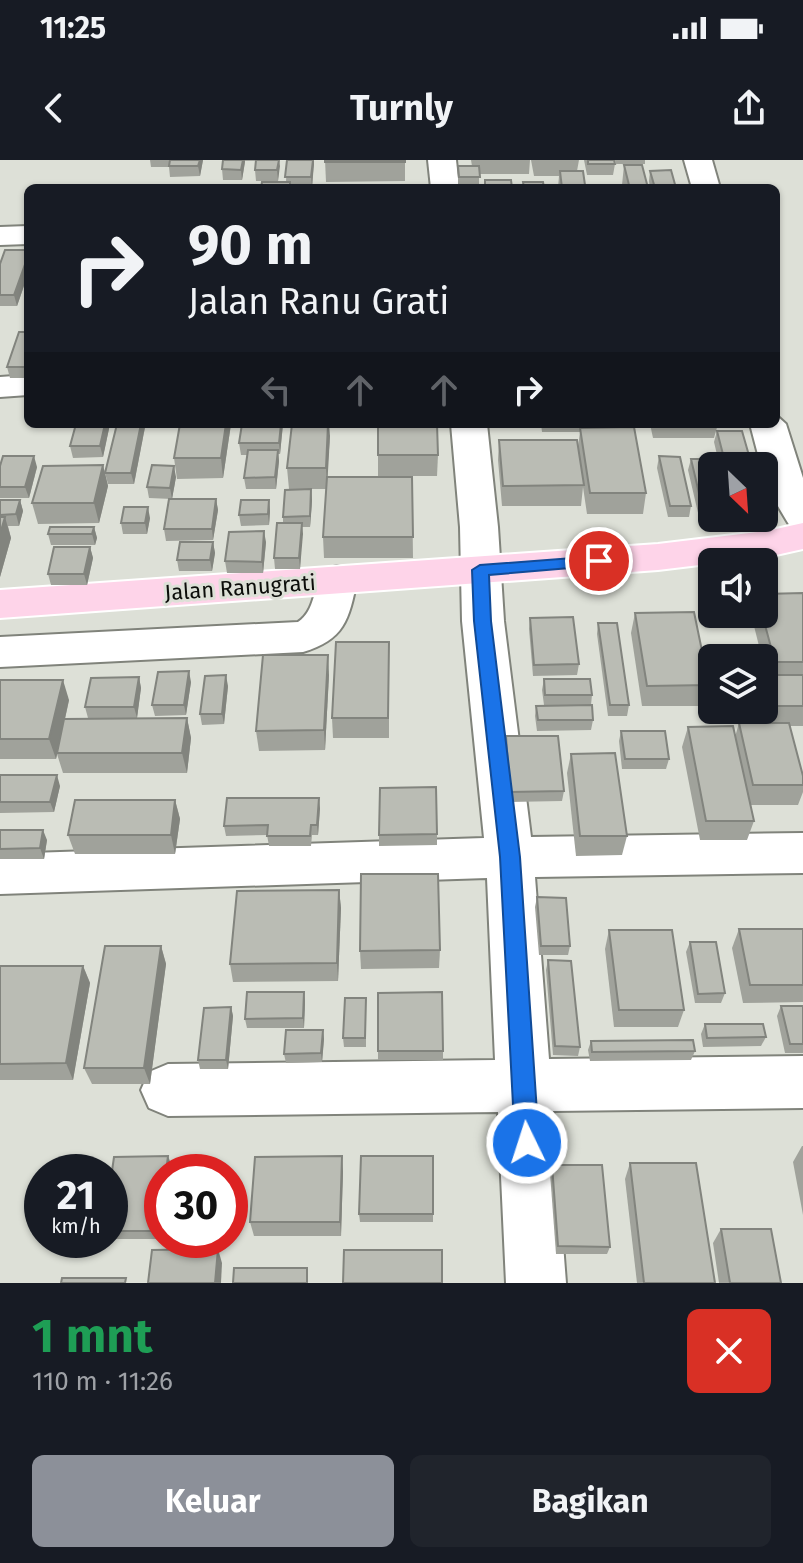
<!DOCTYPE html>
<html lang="id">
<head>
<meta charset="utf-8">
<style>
	:root { --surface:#171b24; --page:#20242c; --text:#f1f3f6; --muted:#9ea1a6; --accent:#8c9099 }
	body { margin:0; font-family:"Fira Sans",sans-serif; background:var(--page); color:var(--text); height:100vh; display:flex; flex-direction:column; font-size:30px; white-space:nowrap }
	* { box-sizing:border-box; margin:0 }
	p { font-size:26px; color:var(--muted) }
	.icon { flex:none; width:44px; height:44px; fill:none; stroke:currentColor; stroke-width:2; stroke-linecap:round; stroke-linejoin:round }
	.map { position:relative; height:1123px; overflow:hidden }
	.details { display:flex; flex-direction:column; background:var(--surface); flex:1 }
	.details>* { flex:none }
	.banner { position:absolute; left:24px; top:24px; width:756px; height:244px; border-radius:12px; box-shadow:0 2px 6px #0004; background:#171b24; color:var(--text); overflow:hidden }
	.needle { width:52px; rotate:155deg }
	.buttons { position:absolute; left:698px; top:292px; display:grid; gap:16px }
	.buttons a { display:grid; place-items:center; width:80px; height:80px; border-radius:12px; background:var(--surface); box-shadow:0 2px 6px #0004; font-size:40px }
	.speed { position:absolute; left:24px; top:994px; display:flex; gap:16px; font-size:40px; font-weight:700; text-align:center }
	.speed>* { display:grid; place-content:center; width:104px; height:104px; border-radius:50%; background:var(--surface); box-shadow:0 2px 6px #0004; line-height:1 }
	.speed small { font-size:20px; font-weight:400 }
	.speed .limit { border:12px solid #d22; background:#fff; color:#111 }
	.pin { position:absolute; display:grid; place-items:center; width:68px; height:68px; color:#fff; margin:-34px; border:4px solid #fff; border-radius:50%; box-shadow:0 2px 8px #0007 }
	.me { position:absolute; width:88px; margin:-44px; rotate:356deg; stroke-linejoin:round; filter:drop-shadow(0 0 6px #0008) }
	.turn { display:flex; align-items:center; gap:28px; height:168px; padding:0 32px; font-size:36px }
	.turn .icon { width:104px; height:104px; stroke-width:2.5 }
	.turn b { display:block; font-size:56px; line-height:68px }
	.lanes { display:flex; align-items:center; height:76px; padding:0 32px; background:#0003; justify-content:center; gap:40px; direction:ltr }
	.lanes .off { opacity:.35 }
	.round { display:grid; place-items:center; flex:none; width:84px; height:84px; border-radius:12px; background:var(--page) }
	.headline { display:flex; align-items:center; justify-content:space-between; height:136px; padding:0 32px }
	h1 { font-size:48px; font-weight:700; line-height:60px; color:#1e9e55 }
	.cta { display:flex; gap:16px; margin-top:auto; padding:16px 32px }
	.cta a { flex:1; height:92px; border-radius:12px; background:var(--accent); color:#fff; font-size:32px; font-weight:700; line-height:92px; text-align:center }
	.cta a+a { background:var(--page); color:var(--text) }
	.status { display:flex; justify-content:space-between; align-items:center; height:56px; padding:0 40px; background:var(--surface); direction:ltr }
	.status svg { height:22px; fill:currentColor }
	header { display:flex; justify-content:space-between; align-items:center; height:104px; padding:0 32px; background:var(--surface); font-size:36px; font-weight:700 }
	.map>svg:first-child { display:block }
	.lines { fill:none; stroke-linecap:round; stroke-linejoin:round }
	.minor-casing { stroke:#80837b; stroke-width:4 }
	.major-casing { stroke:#fff; stroke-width:4 }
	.minor { fill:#fff; fill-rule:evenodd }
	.major { fill:#fed4e9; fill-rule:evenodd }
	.wall { fill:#a0a29b }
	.shaded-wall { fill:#82847e }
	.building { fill:#babcb4; stroke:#82847e; stroke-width:2 }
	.route { fill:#1a73e8; stroke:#114b97; stroke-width:2 }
	.labels { text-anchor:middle; stroke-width:6; stroke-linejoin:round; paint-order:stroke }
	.street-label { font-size:22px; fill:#0c0d0a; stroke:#dde0d7 }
</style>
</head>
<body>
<div class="status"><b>11:25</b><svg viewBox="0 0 49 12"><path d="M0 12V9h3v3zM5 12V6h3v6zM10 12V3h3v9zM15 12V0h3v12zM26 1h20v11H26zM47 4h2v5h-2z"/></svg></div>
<header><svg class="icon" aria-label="back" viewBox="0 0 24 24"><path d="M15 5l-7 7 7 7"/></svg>Turnly<svg class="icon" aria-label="share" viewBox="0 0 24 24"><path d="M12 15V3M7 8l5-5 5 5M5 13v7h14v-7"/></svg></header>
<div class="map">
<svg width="803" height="1123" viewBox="0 0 803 1123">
	<rect width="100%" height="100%" fill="#dde0d7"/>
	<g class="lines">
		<!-- minor casing -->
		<g class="minor-casing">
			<g id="minor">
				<path d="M 428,0 L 456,0 L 459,28 L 431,28 Z"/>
				<path d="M 684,0 L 712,0 L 720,28 L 692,28 Z"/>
				<path d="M 28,66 L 28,84 L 0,85 L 0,67 Z"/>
				<path d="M 28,215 L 28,235 L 0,237 L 0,217 Z"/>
				<path d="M 776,255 L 786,264 L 803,318 L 803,370 L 790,366 C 780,350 764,325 764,306 L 761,306 L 750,264 L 776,264 Z"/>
				<path d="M 451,264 L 487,264 L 498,367 L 504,461 L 531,677 L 803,673 L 803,713 L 535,717 L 549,899 L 803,896 L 803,948 L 553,951 L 566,1123 L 506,1123 L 498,952 L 168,956 L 149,948 L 141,930 L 149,912 L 168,904 L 495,900 L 487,718 L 0,734 L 0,694 L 484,678 L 462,461 L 460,367 Z"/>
				<path d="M 337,406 L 351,410 L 357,420 C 349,460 344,480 303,492 L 0,507 L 0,477 L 298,462 C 316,450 313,427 323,410 Z"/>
			</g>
		</g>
		<!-- major casing -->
		<g class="major-casing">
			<path id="major" d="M 803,363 L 803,389 L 767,397 L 658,410 L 0,458 L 0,430 L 658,384 L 767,371 Z"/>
		</g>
		<!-- minor -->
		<use href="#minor" class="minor"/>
		<!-- major -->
		<use href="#major" class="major"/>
	</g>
	<!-- wall -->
	<g class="wall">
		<path d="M 150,0 L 203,0 L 200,16 L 170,17 L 169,7 L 151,7 Z"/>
		<path d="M 223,0 L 279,0 L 278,21 L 256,21 L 255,10 L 256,1 L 245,1 L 242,20 L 223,20 L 222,9 Z"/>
		<path d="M 287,0 L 314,0 L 312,27 L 261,28 L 286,22 Z"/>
		<path d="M 325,0 L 405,0 L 405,21 L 326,22 Z"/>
		<path d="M 471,0 L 530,0 L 529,14 L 479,14 L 479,27 L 458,27 L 458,6 L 472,6 Z"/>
		<path d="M 531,0 L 579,0 L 577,11 L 585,25 L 622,25 L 624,5 L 648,28 L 558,28 L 559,16 L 534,16 Z"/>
		<path d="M 584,0 L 614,0 L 615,4 L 613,15 L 587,15 Z"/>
		<path d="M 615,0 L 645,0 L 645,4 L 616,4 Z"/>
		<path d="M 650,11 L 676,28 L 650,28 L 649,21 Z"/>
		<path d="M 28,90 L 28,114 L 17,146 L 0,146 L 0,104 Z"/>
		<path d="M 28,172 L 28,218 L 10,218 L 7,207 Z"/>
		<path d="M 110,264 L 103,297 L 73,298 L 70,286 Z"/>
		<path d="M 231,264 L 223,318 L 177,319 L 174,298 Z"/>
		<path d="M 242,264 L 283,264 L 280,294 L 278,294 L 279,301 L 276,329 L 246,329 L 244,318 L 247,295 L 241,295 L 239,283 Z"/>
		<path d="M 378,264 L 438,295 L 437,316 L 378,316 Z"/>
		<path d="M 541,264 L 600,264 L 600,268 L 646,333 L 643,354 L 587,354 L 583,327 L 581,346 L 502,346 L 498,300 L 499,280 L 578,287 L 580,272 L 542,272 Z"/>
		<path d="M 650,264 L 718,264 L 714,278 L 653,278 Z"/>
		<path d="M 145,267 L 134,324 L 108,324 L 105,313 Z"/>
		<path d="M 717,271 L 752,306 L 712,306 L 712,357 L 699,357 L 688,310 L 691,299 L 718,299 L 714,282 Z"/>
		<path d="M 330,276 L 327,317 L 412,317 L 413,398 L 324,398 L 323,377 L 326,329 L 289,329 L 287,308 Z"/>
		<path d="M 659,296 L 691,346 L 689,357 L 668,357 L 657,308 Z"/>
		<path d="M 103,305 L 108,326 L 99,363 L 38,364 L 32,343 Z"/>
		<path d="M 0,306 L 37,307 L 29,338 L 0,338 Z"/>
		<path d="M 176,317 L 172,339 L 149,338 L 147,327 Z"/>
		<path d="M 311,329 L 312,340 L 310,367 L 302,367 L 300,409 L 275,409 L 274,398 L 283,363 L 283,357 Z"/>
		<path d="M 216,339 L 218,350 L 213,380 L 166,381 L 164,369 Z"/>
		<path d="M 0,340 L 20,340 L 23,351 L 19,366 L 8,366 L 11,378 L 0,417 Z"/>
		<path d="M 269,340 L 270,351 L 269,365 L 241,366 L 239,355 Z"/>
		<path d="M 150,358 L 147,374 L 123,374 L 121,363 Z"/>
		<path d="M 94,367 L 97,378 L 95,385 L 51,385 L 48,374 Z"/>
		<path d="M 213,382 L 215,393 L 212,411 L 179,411 L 177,400 Z"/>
		<path d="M 266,382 L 263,413 L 227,413 L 225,401 Z"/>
		<path d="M 90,387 L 93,398 L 87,425 L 51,425 L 48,414 Z"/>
		<path d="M 803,433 L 803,566 L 790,566 L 803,616 L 803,632 L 798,645 L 750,645 L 754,661 L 747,680 L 700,680 L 682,587 L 688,567 L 735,577 L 739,563 L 736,550 L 764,550 L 764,515 L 766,515 L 764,507 L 764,498 L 762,498 L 751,454 L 764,454 Z"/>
		<path d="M 635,453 L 709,525 L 703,546 L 642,546 L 631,473 Z"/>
		<path d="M 530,458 L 579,504 L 577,515 L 533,516 L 529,469 Z"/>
		<path d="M 598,463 L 629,545 L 627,556 L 608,556 L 597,474 Z"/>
		<path d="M 389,482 L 389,578 L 333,578 L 332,558 Z"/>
		<path d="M 329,515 L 325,590 L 259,591 L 256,571 Z"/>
		<path d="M 139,517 L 141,528 L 137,558 L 88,558 L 85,547 Z"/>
		<path d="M 544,519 L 592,535 L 591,545 L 593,560 L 591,570 L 537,571 L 535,556 L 536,546 L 544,545 L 542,530 Z"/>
		<path d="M 0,520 L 69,540 L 65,559 L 187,558 L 191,578 L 187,613 L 63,613 L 57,594 L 56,599 L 0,599 Z"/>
		<path d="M 191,522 L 186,555 L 155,556 L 152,545 Z"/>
		<path d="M 228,526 L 224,564 L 202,565 L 200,554 Z"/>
		<path d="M 621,571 L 669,599 L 666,609 L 622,609 L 619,581 Z"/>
		<path d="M 506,576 L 564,631 L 562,641 L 509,642 L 505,587 Z"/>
		<path d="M 571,594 L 627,676 L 622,695 L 576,696 L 567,613 Z"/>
		<path d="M 0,615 L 60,626 L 54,652 L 0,653 Z"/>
		<path d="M 175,640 L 180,659 L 175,694 L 75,694 L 68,675 Z"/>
		<path d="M 320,648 L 318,675 L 312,675 L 311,686 L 269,686 L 267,675 L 226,676 L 224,666 Z"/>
		<path d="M 0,670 L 47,680 L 44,699 L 0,699 Z"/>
		<path d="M 437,674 L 437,685 L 379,686 L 379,675 Z"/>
		<path d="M 339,730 L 341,748 L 338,821 L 233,822 L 230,804 Z"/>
		<path d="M 537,737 L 570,786 L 568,795 L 539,795 L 535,747 Z"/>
		<path d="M 739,769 L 803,769 L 803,842 L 743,843 L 732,788 Z"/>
		<path d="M 609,770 L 684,850 L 678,867 L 614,867 L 605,789 Z"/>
		<path d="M 690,782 L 725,833 L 721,843 L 695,843 L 686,792 Z"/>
		<path d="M 161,786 L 166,804 L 150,924 L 92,924 L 84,908 Z"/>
		<path d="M 440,790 L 439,808 L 361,809 L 360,791 Z"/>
		<path d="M 548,800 L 580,887 L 578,896 L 553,895 L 546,810 Z"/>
		<path d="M 0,806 L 83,806 L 90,823 L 73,920 L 0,920 Z"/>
		<path d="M 304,832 L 305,841 L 304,868 L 247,868 L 245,859 Z"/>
		<path d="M 378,833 L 443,891 L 443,900 L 378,900 Z"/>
		<path d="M 366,838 L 366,887 L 344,887 L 343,878 Z"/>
		<path d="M 781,846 L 803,846 L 803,893 L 785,893 L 777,856 Z"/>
		<path d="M 231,847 L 233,856 L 228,909 L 200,909 L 198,900 Z"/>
		<path d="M 705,864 L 766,877 L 761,886 L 703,887 L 701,874 Z"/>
		<path d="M 323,870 L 324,879 L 322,902 L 286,903 L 284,894 Z"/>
		<path d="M 591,881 L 695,891 L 691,900 L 590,901 L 588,890 Z"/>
		<path d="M 802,986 L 803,986 L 803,1055 L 793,1002 Z"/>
		<path d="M 630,1003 L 715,1123 L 637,1123 L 625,1019 Z"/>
		<path d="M 171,1004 L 162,1012 L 162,1079 L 110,1079 L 110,1025 Z"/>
		<path d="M 552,1005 L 610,1087 L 607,1094 L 556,1094 L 550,1013 Z"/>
		<path d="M 343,1011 L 341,1076 L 254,1076 L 250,1062 Z"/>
		<path d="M 359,1054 L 433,1054 L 433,1062 L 360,1062 Z"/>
		<path d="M 721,1069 L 781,1123 L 719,1123 L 713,1083 Z"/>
	</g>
	<!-- shaded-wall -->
	<g class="shaded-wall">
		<path d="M 200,0 L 203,0 L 200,16 L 198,6 Z"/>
		<path d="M 243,0 L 245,0 L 245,2 L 242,20 L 241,10 Z"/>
		<path d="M 279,0 L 280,6 L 278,21 L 277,10 Z"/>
		<path d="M 313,0 L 314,0 L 314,4 L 312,27 L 311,17 Z"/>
		<path d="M 28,96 L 28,114 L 17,146 L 14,135 Z"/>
		<path d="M 105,264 L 110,264 L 103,297 L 100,286 Z"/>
		<path d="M 141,264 L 145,264 L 145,267 L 134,324 L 131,313 Z"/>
		<path d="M 226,264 L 231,264 L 223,318 L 221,298 Z"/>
		<path d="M 281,264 L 283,264 L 280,294 L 279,283 Z"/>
		<path d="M 328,264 L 329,264 L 330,276 L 327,329 L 326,308 Z"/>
		<path d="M 278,290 L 279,301 L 276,329 L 275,317 Z"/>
		<path d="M 34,296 L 37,307 L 29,338 L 25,327 Z"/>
		<path d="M 103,305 L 108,326 L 99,363 L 94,343 Z"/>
		<path d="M 174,306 L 176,317 L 172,339 L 170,328 Z"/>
		<path d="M 311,329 L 312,340 L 310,367 L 310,356 Z"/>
		<path d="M 216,339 L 218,350 L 213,380 L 212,369 Z"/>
		<path d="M 20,340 L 23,351 L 19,366 L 16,354 Z"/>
		<path d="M 269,340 L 270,351 L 269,365 L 268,354 Z"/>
		<path d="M 148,347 L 150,358 L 147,374 L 145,363 Z"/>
		<path d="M 5,357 L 11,378 L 0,417 L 0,374 Z"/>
		<path d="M 302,363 L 303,374 L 300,409 L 299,398 Z"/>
		<path d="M 94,367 L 97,378 L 95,385 L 92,374 Z"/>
		<path d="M 264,371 L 266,382 L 263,413 L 262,402 Z"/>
		<path d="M 213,382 L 215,393 L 212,411 L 210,400 Z"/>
		<path d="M 90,387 L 93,398 L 87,425 L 84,414 Z"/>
		<path d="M 328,495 L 329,515 L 325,590 L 324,570 Z"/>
		<path d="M 189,511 L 191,522 L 186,555 L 184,545 Z"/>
		<path d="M 226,515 L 228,526 L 224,564 L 222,554 Z"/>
		<path d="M 139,517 L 141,528 L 137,558 L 134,547 Z"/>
		<path d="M 63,520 L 69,540 L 56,599 L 49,579 Z"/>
		<path d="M 187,558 L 191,578 L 187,613 L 182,593 Z"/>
		<path d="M 57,615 L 60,626 L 54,652 L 50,642 Z"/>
		<path d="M 319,638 L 320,648 L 318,675 L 317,665 Z"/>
		<path d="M 175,640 L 180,659 L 175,694 L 171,675 Z"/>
		<path d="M 43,670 L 47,680 L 44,699 L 40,688 Z"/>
		<path d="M 339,730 L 341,748 L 338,821 L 337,803 Z"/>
		<path d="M 161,786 L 166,804 L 150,924 L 144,908 Z"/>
		<path d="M 83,806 L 90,823 L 73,920 L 66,903 Z"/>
		<path d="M 304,832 L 305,841 L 304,868 L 303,858 Z"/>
		<path d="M 231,847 L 233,856 L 228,909 L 226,900 Z"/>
		<path d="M 323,870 L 324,879 L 322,902 L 321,893 Z"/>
		<path d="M 168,996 L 171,1004 L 170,1012 L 166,1012 Z"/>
		<path d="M 342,996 L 343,1011 L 341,1076 L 340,1062 Z"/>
		<path d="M 233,1025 L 235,1033 L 231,1079 L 230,1054 Z"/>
		<path d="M 162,1049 L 162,1077 L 159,1071 Z"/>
		<path d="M 218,1089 L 222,1103 L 221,1123 L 215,1123 Z"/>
	</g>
	<!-- building -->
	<g class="building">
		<path d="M 170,0 L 200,0 L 198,6 L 169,6 Z"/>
		<path d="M 223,0 L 243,0 L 241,10 L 222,9 Z"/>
		<path d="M 256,0 L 279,0 L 277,10 L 255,10 Z"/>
		<path d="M 287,0 L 313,0 L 311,17 L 285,17 Z"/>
		<rect x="325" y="0" width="80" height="2"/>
		<path d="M 588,0 L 614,0 L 615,4 L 588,4 Z"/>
		<path d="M 624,5 L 642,5 L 648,28 L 562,28 L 560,11 L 583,11 L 585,25 L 629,25 Z"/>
		<path d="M 458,6 L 479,6 L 480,17 L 459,17 Z"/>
		<path d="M 671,10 L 676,28 L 655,28 L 650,11 Z"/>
		<path d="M 485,20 L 511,20 L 512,28 L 485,28 Z"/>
		<path d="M 262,22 L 290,22 L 290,28 L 261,28 Z"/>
		<path d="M 523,22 L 543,22 L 544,28 L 524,28 Z"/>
		<path d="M 181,27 L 214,27 L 214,28 L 180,28 Z"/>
		<path d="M 5,90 L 28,90 L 28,96 L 14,135 L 0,135 L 0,104 Z"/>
		<path d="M 19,172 L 28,172 L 28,207 L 7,207 Z"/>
		<path d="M 76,264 L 105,264 L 100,286 L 70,286 Z"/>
		<path d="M 117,264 L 141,264 L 131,313 L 105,313 Z"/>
		<path d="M 180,264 L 226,264 L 221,298 L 174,298 Z"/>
		<path d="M 242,264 L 281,264 L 279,283 L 239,283 Z"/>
		<path d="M 292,264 L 328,264 L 326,308 L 287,308 Z"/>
		<path d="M 378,264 L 437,264 L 438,295 L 378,295 Z"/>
		<path d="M 634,267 L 646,333 L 590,333 L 580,268 Z"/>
		<path d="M 717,271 L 742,271 L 752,306 L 726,306 Z"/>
		<path d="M 499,280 L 577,280 L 584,325 L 503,326 Z"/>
		<path d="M 248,290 L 278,290 L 275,317 L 244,318 Z"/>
		<path d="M 3,296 L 34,296 L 25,327 L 0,327 L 0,306 Z"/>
		<path d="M 659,296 L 680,297 L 691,346 L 670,346 Z"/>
		<path d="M 691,299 L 719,299 L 721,306 L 712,306 L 712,346 L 702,346 Z"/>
		<path d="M 103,305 L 94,343 L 32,343 L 43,306 Z"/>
		<path d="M 152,305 L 174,306 L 170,328 L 147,327 Z"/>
		<path d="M 327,317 L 412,317 L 413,377 L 323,377 Z"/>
		<path d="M 311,329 L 310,356 L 283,357 L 285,330 Z"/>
		<path d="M 169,339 L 216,339 L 212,369 L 164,369 Z"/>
		<path d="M 0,340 L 20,340 L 16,354 L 0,355 Z"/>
		<path d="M 241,340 L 269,340 L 268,354 L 239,355 Z"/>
		<path d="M 124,347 L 148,347 L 145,363 L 121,363 Z"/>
		<path d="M 0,357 L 5,357 L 0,374 Z"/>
		<path d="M 277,363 L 302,363 L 299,398 L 274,398 Z"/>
		<path d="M 50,367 L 94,367 L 92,374 L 48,374 Z"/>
		<path d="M 264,371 L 262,402 L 225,401 L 229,372 Z"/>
		<path d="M 180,382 L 213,382 L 210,400 L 177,400 Z"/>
		<path d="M 54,387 L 90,387 L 84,414 L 48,414 Z"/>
		<path d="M 803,433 L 803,502 L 775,502 L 762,454 L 764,454 L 764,434 Z"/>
		<path d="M 694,452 L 709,525 L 647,526 L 635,453 Z"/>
		<path d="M 573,457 L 579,504 L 534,505 L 530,458 Z"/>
		<path d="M 598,463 L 617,463 L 629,545 L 610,545 Z"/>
		<path d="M 336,482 L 389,482 L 388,558 L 332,558 Z"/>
		<path d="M 263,495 L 328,495 L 324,570 L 256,571 Z"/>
		<path d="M 189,511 L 184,545 L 152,545 L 158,512 Z"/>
		<path d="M 226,515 L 222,554 L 200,554 L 205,516 Z"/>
		<rect x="764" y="515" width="39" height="31"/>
		<path d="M 139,517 L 134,547 L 85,547 L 91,518 Z"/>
		<path d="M 544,519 L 590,519 L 592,535 L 545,535 Z"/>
		<path d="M 0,520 L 63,520 L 49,579 L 0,579 Z"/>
		<path d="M 592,545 L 593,560 L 538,560 L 536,546 Z"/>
		<path d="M 187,558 L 182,593 L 57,593 L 64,559 Z"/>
		<path d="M 739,563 L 789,563 L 803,616 L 803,625 L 753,625 Z"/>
		<path d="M 733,566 L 754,661 L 706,661 L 688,567 Z"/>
		<path d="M 621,571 L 665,571 L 669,599 L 625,599 Z"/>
		<path d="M 506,576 L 558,576 L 564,631 L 510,632 Z"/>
		<path d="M 615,593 L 627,676 L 580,676 L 571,594 Z"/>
		<path d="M 0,615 L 57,615 L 50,642 L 0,642 Z"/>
		<path d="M 436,627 L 437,674 L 379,675 L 380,628 Z"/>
		<path d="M 227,638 L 319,638 L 317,665 L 311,665 L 310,676 L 267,676 L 268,665 L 224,666 Z"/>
		<path d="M 75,640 L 175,640 L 171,675 L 68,675 Z"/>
		<path d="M 0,670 L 43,670 L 40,688 L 0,689 Z"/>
		<path d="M 361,714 L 438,714 L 440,790 L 360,791 Z"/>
		<path d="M 339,730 L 337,803 L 230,804 L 237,731 Z"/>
		<path d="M 537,737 L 566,738 L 570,786 L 541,786 Z"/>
		<path d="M 739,769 L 803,769 L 803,825 L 750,825 Z"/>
		<path d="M 609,770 L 672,770 L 684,850 L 619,850 Z"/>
		<path d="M 690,782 L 716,782 L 725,833 L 698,834 Z"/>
		<path d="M 105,786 L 161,786 L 144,908 L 84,908 Z"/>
		<path d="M 548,800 L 571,801 L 580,887 L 555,886 Z"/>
		<path d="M 0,806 L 83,806 L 66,903 L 0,904 Z"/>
		<path d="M 247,832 L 304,832 L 303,858 L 245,859 Z"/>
		<path d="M 442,832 L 443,891 L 378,891 L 378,833 Z"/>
		<path d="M 345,838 L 366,838 L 365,878 L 343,878 Z"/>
		<path d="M 781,846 L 803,846 L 803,884 L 790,884 Z"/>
		<path d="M 231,847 L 226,900 L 198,900 L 204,848 Z"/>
		<path d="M 705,864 L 763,864 L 766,877 L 707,878 Z"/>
		<path d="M 286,870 L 323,870 L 321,893 L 284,894 Z"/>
		<path d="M 693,880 L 695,891 L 592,892 L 591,881 Z"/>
		<path d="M 168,996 L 166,1012 L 162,1012 L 162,1049 L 159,1071 L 110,1071 L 110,1025 L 114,997 Z"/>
		<path d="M 342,996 L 340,1062 L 250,1062 L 255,997 Z"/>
		<path d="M 361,996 L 433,996 L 433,1054 L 359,1054 Z"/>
		<path d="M 630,1003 L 696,1003 L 715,1123 L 644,1123 Z"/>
		<path d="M 552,1005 L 602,1005 L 610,1087 L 558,1086 Z"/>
		<path d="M 230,1025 L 233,1025 L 230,1054 Z"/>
		<path d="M 721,1069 L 771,1069 L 781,1123 L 730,1123 Z"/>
		<path d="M 218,1089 L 215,1123 L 148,1123 L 152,1090 Z"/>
		<path d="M 344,1090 L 442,1090 L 442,1123 L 343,1123 Z"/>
		<path d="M 234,1108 L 307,1108 L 307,1123 L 233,1123 Z"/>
		<path d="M 62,1118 L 126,1118 L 125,1123 L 61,1123 Z"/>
	</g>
	<!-- route -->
	<path class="route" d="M 599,396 L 605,397 L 605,405 L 489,415 L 491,461 L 520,697 L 539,983 L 535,991 L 527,994 L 519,991 L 515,983 L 500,697 L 474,461 L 472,410 L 480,405 Z"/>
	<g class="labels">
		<!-- street labels -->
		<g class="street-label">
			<text transform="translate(240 427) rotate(-4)" y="8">Jalan Ranugrati</text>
		</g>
	</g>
</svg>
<div class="buttons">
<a><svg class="needle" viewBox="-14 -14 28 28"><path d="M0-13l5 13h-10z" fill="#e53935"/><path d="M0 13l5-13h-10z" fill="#9ea1a6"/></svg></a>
<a><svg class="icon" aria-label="sound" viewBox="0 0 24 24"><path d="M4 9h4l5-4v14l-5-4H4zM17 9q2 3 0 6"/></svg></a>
<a><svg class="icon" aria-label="layers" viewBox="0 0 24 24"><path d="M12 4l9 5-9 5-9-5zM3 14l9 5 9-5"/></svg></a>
</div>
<div class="speed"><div>21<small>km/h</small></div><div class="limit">30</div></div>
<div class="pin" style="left:599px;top:401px;background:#d93025"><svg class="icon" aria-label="arrive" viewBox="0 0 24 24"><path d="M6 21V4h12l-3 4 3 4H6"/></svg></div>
<svg class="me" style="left:527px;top:983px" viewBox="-20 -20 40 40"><circle r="17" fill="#1a73e8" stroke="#fff" stroke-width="3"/><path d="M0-11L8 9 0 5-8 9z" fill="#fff"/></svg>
<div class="banner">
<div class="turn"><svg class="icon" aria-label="right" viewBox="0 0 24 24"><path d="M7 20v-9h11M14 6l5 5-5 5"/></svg><div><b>90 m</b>Jalan Ranu Grati</div></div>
<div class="lanes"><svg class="icon off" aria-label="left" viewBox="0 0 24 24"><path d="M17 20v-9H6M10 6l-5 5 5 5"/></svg><svg class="icon off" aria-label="ahead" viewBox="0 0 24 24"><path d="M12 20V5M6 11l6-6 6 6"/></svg><svg class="icon off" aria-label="ahead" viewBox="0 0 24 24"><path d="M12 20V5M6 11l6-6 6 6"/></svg><svg class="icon" aria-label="right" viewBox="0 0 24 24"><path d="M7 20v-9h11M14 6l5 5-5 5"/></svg></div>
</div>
</div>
<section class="details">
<div class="headline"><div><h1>1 mnt</h1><p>110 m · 11:26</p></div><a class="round" style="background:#d93025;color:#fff"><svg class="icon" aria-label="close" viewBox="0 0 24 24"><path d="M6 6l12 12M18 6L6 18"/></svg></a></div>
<div class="cta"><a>Keluar</a><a>Bagikan</a></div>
</section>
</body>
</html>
